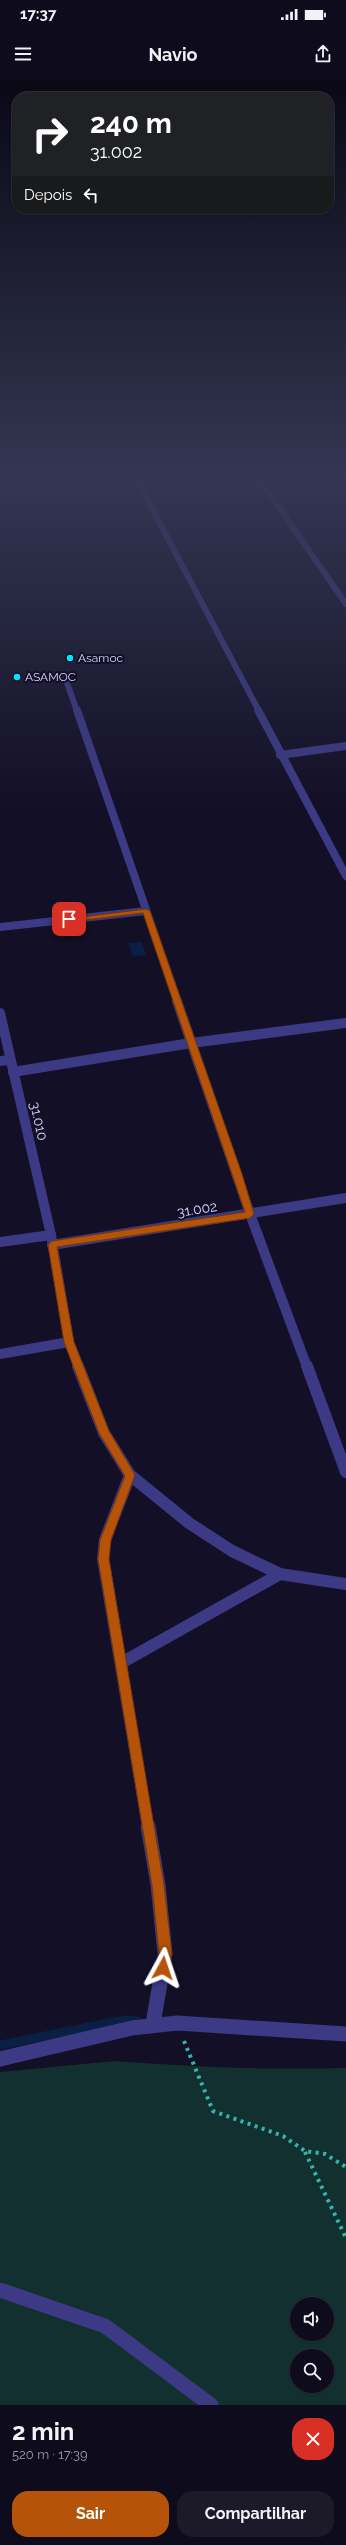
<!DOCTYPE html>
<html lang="pt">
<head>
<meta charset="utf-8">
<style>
	:root { --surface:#0e0b1c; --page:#1c1929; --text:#f1f3f6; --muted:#9b9ba3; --line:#2e2b3b; --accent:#b45309 }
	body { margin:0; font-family:Raleway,sans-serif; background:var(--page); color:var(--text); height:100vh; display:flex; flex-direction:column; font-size:15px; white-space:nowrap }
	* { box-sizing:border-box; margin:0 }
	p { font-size:13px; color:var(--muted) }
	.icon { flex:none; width:22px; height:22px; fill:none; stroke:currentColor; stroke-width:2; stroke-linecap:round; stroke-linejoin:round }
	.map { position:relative; height:2325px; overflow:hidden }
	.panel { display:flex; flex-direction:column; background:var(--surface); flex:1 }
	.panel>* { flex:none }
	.hud { position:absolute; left:12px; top:12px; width:322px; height:122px; border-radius:16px; box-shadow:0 1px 3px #0004,0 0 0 1px var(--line); background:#202124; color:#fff; overflow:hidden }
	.fabs { position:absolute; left:290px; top:2217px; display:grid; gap:8px }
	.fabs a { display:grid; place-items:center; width:44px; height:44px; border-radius:50%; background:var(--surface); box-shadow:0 1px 3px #0004,0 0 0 1px var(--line); font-size:20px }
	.pin { position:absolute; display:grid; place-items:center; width:34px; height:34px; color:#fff; margin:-17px; border-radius:8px; box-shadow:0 2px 6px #0006 }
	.me { position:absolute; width:44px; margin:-22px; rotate:5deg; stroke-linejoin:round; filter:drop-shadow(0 0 3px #0008) }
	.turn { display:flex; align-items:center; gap:14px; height:84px; padding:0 12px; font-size:18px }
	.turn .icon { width:52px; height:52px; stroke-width:2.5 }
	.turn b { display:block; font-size:28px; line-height:34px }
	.then { display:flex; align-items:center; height:38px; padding:0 12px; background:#0003; gap:8px; font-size:15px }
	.round { display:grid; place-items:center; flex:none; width:42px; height:42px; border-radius:16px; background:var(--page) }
	.overview { display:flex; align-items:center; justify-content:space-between; height:68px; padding:0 12px }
	h1 { font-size:24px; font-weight:700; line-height:30px }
	.cta { display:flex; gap:8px; margin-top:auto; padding:8px 12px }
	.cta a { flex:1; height:46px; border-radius:16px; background:var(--accent); color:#fff; font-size:16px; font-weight:700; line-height:46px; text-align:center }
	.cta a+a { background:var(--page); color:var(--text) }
	.status { display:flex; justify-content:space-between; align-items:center; height:28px; padding:0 20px; background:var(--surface); direction:ltr }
	.status svg { height:11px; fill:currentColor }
	header { display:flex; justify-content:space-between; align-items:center; height:52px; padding:0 12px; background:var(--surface); font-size:18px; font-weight:700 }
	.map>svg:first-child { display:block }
	.green { fill:#12302f; fill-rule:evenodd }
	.water { fill:#0a1f44 }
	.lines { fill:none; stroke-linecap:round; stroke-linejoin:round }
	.stream { stroke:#0a1f44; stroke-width:9 }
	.path { stroke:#2fb8b0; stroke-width:4; stroke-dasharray:3 4.5; stroke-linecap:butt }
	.lane { stroke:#3d3a85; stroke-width:15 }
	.street-far4 { stroke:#3d3a85; stroke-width:6 }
	.street-far3 { stroke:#3d3a85; stroke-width:8 }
	.street-far2 { stroke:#3d3a85; stroke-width:10 }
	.street-far1 { stroke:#3d3a85; stroke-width:12 }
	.street { stroke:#3d3a85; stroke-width:15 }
	.route { fill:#b45309; stroke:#753606 }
	.poi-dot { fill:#00e5ff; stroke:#130f26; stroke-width:1.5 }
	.labels { text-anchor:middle; stroke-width:4; stroke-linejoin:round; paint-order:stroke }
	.far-poi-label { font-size:12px; fill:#d9d4ff; stroke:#130f26; text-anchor:start }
	.street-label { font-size:14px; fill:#d9d4ff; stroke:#130f26 }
</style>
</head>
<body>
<div class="status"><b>17:37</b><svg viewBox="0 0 49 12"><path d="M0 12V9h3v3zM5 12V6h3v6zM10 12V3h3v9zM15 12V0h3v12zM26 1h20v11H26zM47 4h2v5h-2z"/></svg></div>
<header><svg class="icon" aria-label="menu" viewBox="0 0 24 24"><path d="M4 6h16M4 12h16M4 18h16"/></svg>Navio<svg class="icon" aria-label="share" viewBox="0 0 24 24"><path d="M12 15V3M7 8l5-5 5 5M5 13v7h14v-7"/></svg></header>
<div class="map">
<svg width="346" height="2325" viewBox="0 0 346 2325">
	<rect width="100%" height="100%" fill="#130f26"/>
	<!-- green -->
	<path class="green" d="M 115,1981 C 192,1987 269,1990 346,1988 L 346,2325 L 0,2325 L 0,1992 ZM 297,2224 L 327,2224 L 327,2254 L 297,2254 ZM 297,2276 L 327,2276 L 327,2306 L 297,2306 Z"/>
	<!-- water -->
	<path class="water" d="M 142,862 L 146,875 L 132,876 L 129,863 Z"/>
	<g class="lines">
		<!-- stream -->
		<path class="stream" d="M 0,1965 L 124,1940 L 139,1941"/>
		<!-- path -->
		<g class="path">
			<path d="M 184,1961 L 213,2031 L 283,2056 L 305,2071 L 325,2074 L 346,2087"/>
			<path d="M 305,2072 L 346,2158"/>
		</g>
		<!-- lane -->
		<path class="lane" d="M 0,2210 L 105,2246 L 211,2325"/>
		<!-- street-far4 -->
		<g class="street-far4">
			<path d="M 137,400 L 259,631"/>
			<path d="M 260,400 L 346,524"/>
			<path d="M 67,603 L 77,631"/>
		</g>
		<!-- street-far3 -->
		<g class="street-far3">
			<path d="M 77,630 L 178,922"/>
			<path d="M 258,630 L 346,796"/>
			<path d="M 280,675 L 346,666"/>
			<path d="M 0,847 L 146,831"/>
		</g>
		<!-- street-far2 -->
		<g class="street-far2">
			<path d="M 177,921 L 250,1134 L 307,1287"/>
			<path d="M 0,933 L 51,1155 L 69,1262 L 79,1287"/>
			<path d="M 0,981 L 10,980"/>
			<path d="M 13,992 L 191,963 L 346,943"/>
			<path d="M 0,1162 L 51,1155"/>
			<path d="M 52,1165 L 346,1118"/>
			<path d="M 0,1274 L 69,1262"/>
		</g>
		<!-- street-far1 -->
		<g class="street-far1">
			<path d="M 78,1286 L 104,1353 L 130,1395 L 189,1443 L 232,1471 L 280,1494 L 346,1504"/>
			<path d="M 307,1286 L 346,1392"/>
			<path d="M 130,1395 L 105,1460 L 103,1479 L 148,1747"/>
			<path d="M 121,1583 L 280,1494"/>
		</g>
		<!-- street -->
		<g class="street">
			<path d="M 148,1746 L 158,1805 L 165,1874 L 153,1944"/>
			<path d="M 0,1979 L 132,1948 L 177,1943 L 346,1954"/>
		</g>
	</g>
	<!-- sky -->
	<linearGradient id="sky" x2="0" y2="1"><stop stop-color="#0a0815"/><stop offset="0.55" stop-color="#333752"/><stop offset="1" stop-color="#333752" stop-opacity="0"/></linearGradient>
	<rect width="346" height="725" fill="url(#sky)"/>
	<!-- route -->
	<path class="route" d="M 146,829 L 150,831 L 242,1094 L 254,1134 L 250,1138 L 57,1167 L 74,1262 L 109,1351 L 135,1395 L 111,1460 L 109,1479 L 164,1805 L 172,1874 L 168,1892 L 163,1894 L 158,1892 L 156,1888 L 159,1874 L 152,1805 L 98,1479 L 100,1460 L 125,1396 L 99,1353 L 64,1262 L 48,1165 L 52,1161 L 245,1132 L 143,833 L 69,842 L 65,839 Z"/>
	<!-- markers -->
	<g class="poi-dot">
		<circle cx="70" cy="578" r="4"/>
		<circle cx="17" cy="597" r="4"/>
	</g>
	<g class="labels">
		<!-- far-poi labels -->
		<g class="far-poi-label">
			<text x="78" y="582">Asamoc</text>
			<text x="25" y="601">ASAMOC</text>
		</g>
		<!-- street labels -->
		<g class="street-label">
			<text transform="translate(39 1041) rotate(77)" y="5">31.010</text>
			<text transform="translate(197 1129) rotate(-9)" y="5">31.002</text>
		</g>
	</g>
</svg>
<div class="fabs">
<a><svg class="icon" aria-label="sound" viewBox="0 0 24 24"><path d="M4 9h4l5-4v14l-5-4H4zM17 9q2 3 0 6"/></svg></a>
<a><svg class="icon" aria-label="search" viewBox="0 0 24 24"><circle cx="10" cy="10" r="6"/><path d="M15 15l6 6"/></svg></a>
</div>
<div class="pin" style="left:69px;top:839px;background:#d93025"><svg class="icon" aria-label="arrive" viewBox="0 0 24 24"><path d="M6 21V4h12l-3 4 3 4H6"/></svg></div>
<svg class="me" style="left:163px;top:1888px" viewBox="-20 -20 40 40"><path d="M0-17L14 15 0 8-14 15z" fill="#b45309" stroke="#fff" stroke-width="4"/></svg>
<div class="hud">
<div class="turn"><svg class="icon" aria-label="right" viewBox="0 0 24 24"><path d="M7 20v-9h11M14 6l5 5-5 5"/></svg><div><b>240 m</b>31.002</div></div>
<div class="then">Depois<svg class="icon" aria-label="left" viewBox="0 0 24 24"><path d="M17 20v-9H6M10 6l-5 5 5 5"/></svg></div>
</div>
</div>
<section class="panel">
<div class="overview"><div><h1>2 min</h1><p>520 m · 17:39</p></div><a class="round" style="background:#d93025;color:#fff"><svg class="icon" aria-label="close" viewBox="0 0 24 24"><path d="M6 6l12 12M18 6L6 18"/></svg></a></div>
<div class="cta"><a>Sair</a><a>Compartilhar</a></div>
</section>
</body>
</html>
